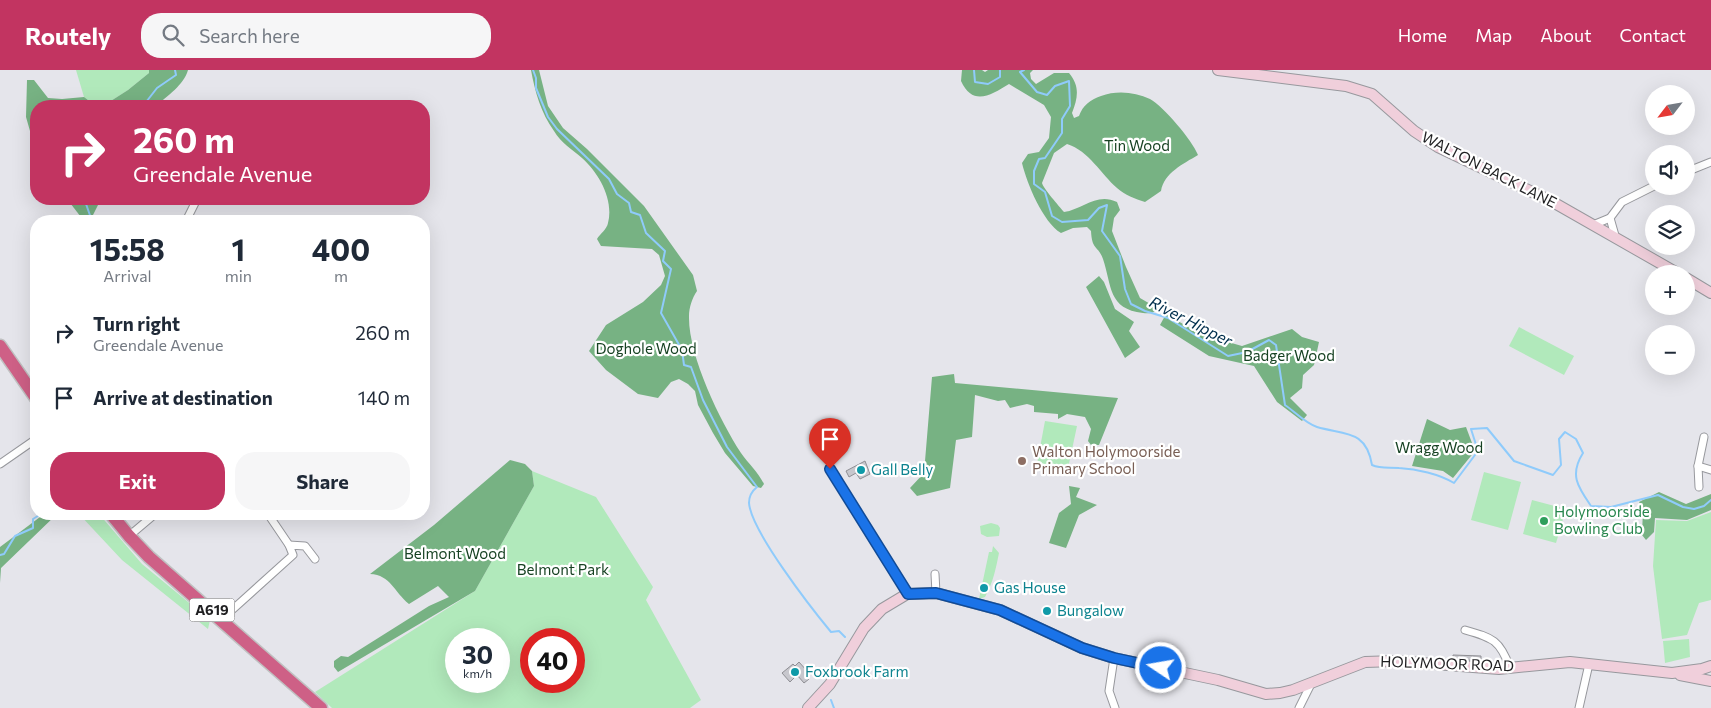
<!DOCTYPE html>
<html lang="en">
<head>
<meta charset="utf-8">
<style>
	:root { --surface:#fff; --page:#f6f6f7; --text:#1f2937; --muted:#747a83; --accent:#c23461 }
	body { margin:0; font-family:Commissioner,sans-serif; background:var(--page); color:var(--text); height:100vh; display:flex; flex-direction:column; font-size:19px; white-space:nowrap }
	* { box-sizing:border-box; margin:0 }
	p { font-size:16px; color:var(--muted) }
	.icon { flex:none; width:28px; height:28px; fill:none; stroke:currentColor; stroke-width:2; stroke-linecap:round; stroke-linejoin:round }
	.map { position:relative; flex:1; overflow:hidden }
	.sheet { position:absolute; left:30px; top:145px; width:400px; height:305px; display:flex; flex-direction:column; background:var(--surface); border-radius:20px; box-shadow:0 5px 20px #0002 }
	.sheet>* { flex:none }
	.guide { position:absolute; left:30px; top:30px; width:400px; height:105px; border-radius:20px; box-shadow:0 5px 20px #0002; background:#c23461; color:#fff; overflow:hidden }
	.needle { width:32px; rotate:239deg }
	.controls { position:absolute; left:1645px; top:15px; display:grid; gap:10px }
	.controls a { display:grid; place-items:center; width:50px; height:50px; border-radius:50%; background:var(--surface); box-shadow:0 5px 20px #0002; font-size:25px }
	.speed { position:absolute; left:445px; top:558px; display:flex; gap:10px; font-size:25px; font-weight:700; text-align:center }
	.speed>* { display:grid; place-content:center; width:65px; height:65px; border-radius:50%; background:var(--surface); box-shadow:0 5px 20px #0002; line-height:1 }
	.speed small { font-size:12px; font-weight:400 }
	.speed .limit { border:8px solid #d22; background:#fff; color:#111 }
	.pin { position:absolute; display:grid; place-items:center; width:42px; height:42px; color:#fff; margin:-51px -21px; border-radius:50% 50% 50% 0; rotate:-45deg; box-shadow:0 0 5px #0007 }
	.pin .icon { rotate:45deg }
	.me { position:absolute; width:55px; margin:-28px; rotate:282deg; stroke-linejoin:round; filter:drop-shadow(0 0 4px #0008) }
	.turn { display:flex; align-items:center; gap:18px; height:105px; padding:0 20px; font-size:22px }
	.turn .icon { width:65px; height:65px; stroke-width:2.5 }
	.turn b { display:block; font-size:35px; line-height:42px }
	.eta { display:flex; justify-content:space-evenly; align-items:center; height:85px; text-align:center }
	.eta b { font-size:30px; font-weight:700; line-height:35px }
	.primary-button { display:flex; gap:10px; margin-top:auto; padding:10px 20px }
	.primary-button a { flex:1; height:58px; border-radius:20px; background:var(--accent); color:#fff; font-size:20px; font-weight:700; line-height:58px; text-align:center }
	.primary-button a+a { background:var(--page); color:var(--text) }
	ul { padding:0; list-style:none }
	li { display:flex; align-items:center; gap:15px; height:65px; padding:0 20px }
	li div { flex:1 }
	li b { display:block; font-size:19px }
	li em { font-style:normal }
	header { display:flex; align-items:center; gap:30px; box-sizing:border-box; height:70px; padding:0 25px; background:var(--accent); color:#fff }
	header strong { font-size:24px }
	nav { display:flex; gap:28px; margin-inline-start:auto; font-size:18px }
	.search { width:350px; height:45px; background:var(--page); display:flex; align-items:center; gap:12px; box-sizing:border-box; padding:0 18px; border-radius:20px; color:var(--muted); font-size:19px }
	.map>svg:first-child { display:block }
	.green { fill:#b1e9bb; fill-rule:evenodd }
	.forest { fill:#77b283 }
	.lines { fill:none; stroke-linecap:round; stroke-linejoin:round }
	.stream { stroke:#8fcbfb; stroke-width:2 }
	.building { fill:#c7c7cd; stroke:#8f8f94 }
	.street-casing { stroke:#97989d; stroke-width:9 }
	.secondary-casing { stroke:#97989d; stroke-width:12 }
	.highway-casing { stroke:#c0c0c1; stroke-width:15 }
	.street { stroke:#fff; stroke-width:7 }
	.secondary { stroke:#f0cfdb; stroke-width:10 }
	.highway { stroke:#ce6086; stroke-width:12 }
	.route-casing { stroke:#114b97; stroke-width:12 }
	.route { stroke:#1a73e8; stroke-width:9 }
	.education-dot { fill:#8d6e63; stroke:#fff; stroke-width:2 }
	.culture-dot { fill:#0f9aa8; stroke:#fff; stroke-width:2 }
	.leisure-dot { fill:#2e9e5b; stroke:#fff; stroke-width:2 }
	.labels { text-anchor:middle; stroke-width:4.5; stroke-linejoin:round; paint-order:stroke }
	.shield { fill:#fff; stroke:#626264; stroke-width:1 }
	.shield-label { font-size:14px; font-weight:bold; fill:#1f1f21 }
	.park-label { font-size:15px; fill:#174223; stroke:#fff }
	.street-label { font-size:15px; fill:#1f1f21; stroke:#fff }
	.education-label { font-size:15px; fill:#785e54; stroke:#fff; text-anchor:start }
	.culture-label { font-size:15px; fill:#0d838f; stroke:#fff; text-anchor:start }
	.leisure-label { font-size:15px; fill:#27864d; stroke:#fff; text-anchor:start }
	.water-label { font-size:16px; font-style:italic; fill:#002e4c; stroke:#fff }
</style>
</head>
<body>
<header>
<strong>Routely</strong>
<div class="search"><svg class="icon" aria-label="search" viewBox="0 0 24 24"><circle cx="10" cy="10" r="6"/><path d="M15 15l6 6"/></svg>Search here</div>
<nav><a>Home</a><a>Map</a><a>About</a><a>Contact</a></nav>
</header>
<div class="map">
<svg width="1711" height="638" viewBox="0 0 1711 638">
	<rect width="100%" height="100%" fill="#e5e5eb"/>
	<!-- green -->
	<g class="green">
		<path d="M 76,0 L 149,0 L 149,3 L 128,20 L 103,36 L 96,36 L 84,27 Z"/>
		<path d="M 1519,257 L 1574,286 L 1564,305 L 1509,276 Z"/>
		<path d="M 1045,351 L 1077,356 L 1067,403 L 1036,399 Z"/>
		<path d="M 532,401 L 596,427 L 653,517 L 646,530 L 701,630 L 690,638 L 332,638 L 315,622 L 475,521 L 534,416 ZM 456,569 L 499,569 L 499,611 L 456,611 ZM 531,569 L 574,569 L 574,611 L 531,611 Z"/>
		<path d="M 1484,402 L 1521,412 L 1508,460 L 1471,450 Z"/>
		<path d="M 1532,430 L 1566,439 L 1556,473 L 1523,464 Z"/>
		<path d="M 1711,442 L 1711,530 L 1699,533 L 1687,565 L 1662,569 L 1653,496 L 1656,450 L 1687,451 Z"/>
		<path d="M 79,444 L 98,447 L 96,444 L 99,444 L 142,494 L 210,550 L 208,559 L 122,490 Z"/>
		<path d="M 991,453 L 998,455 L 1000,458 L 999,466 L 987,467 L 981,464 L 980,456 Z"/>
		<path d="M 993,476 L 999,483 C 996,498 993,513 985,527 L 979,529 L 989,482 L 992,482 Z"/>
		<path d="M 1689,569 L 1690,587 L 1665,593 L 1663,571 Z"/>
	</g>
	<!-- forest -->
	<g class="forest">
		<path d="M 149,0 L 188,0 C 184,15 167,26 156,36 L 103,36 L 128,20 L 149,3 Z"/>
		<path d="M 531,0 L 539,0 L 548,36 L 563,58 L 587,79 L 644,136 L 693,205 L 697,221 C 692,228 689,238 689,246 C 688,285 720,351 741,383 C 748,393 758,402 764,414 L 761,418 L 753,416 L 725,383 L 713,363 L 698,335 L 695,321 L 688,314 L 679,309 L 671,312 L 658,328 L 638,324 L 606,300 L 589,281 L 606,255 L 643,232 L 661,215 L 665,206 L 659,185 L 652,179 L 601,176 L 597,169 C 600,164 607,159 608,153 C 614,130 599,103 582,88 C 572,79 561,73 554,61 C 541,43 535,22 531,0 Z"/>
		<path d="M 962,0 L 982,0 L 985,2 L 988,0 L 1033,0 L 1030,3 L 1031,9 L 1036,14 L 1054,3 L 1069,3 C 1080,16 1078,28 1072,43 L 1074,48 L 1079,46 C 1083,35 1090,30 1101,26 C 1117,20 1135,22 1150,29 C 1164,37 1192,70 1198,85 C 1183,94 1164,103 1161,121 L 1145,132 C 1135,129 1125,125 1117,118 C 1101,104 1089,81 1067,74 L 1054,83 L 1042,113 C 1043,118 1059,136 1064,142 C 1083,139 1097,122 1117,132 L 1120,140 L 1114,148 L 1112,161 L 1126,197 L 1140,228 L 1152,235 L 1159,236 C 1156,243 1150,244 1143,243 C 1108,239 1112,216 1103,189 C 1098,175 1092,181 1091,161 L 1087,157 L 1073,158 L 1061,163 C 1043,152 1027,114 1022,93 L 1028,84 L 1039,82 L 1049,68 L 1051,47 L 1044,35 L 1009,14 C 991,25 973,37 961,11 Z"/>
		<path d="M 27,10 L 34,10 L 48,28 L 62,29 L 84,27 L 96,36 L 36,36 L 36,82 L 26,47 Z"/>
		<path d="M 67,129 L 101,129 L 90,151 L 84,151 Z"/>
		<path d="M 1099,206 L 1104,212 L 1115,239 L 1134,252 L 1129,261 L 1140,277 L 1125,288 L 1086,217 Z"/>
		<path d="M 1166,244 L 1200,264 L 1242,276 L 1292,259 L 1302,267 L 1319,272 L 1314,295 L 1303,305 L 1302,318 L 1290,328 L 1307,345 L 1302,351 L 1277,332 L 1254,296 L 1209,286 L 1160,255 Z"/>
		<path d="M 954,304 L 955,313 L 1118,328 L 1099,375 L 1091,375 L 1088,371 L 1091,359 L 1085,347 L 1067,344 L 1058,349 L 1058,344 L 1034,342 L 1034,336 L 1027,334 L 1010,338 L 1005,330 L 998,331 L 975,325 L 972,367 L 956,370 L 950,418 L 917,426 L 910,418 L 924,403 L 932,307 Z"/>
		<path d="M 1427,349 L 1450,360 L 1466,357 L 1475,381 L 1453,408 L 1443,401 L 1412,396 Z"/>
		<path d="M 510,390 L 525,394 L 532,401 L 534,416 L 475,521 L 338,602 L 334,597 L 334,591 L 341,586 L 348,587 L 429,536 L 449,527 L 438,516 L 409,534 C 394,522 391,505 370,504 L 434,455 Z"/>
		<path d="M 1069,416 L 1080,418 L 1076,427 L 1097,435 L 1079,445 L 1066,478 L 1049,473 L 1059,443 L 1071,434 Z"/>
		<path d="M 1659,422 L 1686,434 L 1711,424 L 1711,440 L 1687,450 L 1655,448 L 1654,462 L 1646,470 L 1642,465 L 1643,439 L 1639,432 Z"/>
		<path d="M 44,444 L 57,444 L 1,498 L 0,513 L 0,477 Z"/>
	</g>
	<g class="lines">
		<!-- stream -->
		<g class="stream">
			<path d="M 533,0 L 536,8 L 536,18 L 548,47 L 557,59 L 609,109 L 617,124 L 629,133 L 631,142 L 640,145 L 646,163 L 665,181 L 663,191 L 671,199 L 661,243 L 682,280 L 684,295 L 691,297 L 703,330 L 727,377 L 757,417 C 752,421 749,427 749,433 C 751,461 812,539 831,562 L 839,561 L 845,567"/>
			<path d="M 974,0 L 975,12 L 988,14 L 1000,7 L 1000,0"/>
			<path d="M 1024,0 L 1020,2 L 1037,22 L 1047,25 L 1055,16 L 1069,11 L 1070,36 L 1062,49 L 1062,63 L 1045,88 L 1039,89 L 1034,101 L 1034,114 L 1045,122 L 1052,146 L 1062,152 L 1088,150 L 1099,138 L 1107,135 L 1102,161 L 1120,186 L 1125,219 L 1131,234 L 1145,241 L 1168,248 L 1228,286 L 1247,282 L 1269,270 L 1276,275 L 1285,335 C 1294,341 1306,354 1317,357 C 1344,365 1366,359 1372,395 C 1381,399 1389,397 1399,398 C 1417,399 1439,404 1454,413 L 1478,381 L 1471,359 L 1487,358 L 1514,391 L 1553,405 L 1561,395 L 1559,369 L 1565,362 L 1576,369 L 1583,383 C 1569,405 1578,417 1591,436 L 1611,437 L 1658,425 L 1683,437 L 1694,439 L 1704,436 L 1711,430"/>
			<path d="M 143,36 L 157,18 L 176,5 L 175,0"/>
			<path d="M 89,129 L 86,134 L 92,151"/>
			<path d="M 0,485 L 4,484 L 15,466 L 33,458 L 33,449 L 41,444"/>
			<path d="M 831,630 L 834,638"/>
		</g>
	</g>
	<!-- building -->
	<g class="building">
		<path d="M 865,391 L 870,404 L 860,409 L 856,403 L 849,407 L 846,401 Z"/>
		<path d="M 1453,585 L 1481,586 L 1481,591 L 1453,589 Z"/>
		<path d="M 799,592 L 808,602 L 805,604 L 809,609 L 804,613 L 797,605 L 790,612 L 782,603 L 793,594 L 795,596 Z"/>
	</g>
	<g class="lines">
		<!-- street casing -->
		<g class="street-casing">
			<g id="street">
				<path d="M 1686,102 L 1711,92"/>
				<path d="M 1610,148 L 1616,169"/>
				<path d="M 186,151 L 197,129"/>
				<path d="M 1593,155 L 1610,148 L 1622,132 L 1654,116"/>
				<path d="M 0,394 L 36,369"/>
				<path d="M 1698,396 L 1704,367"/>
				<path d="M 831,399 L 907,524"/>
				<path d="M 1699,417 L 1698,396 L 1711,400"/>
				<path d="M 268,444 L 289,475"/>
				<path d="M 129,466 L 155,444"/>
				<path d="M 935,504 L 936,523"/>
				<path d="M 222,549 L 293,485 L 289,475 L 305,476 L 315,489"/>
				<path d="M 1465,560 C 1493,568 1500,570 1510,598"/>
				<path d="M 1114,588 L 1109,621 L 1115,638"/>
				<path d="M 1299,638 L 1312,612"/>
				<path d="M 1579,638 L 1589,594"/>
			</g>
		</g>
		<!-- secondary casing -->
		<g class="secondary-casing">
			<g id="secondary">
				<path d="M 1218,0 L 1346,16 L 1372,24 L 1414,61 L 1438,77 L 1551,131 L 1679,204"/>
				<path d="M 1686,208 L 1711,223"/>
				<path d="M 1680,605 L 1711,611"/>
				<path d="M 808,638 L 830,614 L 864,558 L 882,539 L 907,524 L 936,523 L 1000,540 L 1082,578 L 1114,588 L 1218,610 L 1266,624 L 1280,623 L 1293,620 L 1365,592 L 1396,591 L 1499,599 L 1570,592 L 1672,603 L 1702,599 L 1711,596"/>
			</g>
		</g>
		<!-- highway casing -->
		<g class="highway-casing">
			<g id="highway">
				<path d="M 0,276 L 36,328"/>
				<path d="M 111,444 L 129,466 L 149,487 L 321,638"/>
			</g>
		</g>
		<!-- street -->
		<use href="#street" class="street"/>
		<!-- secondary -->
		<use href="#secondary" class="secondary"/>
		<!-- highway -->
		<use href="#highway" class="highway"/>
	</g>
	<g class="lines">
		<!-- route casing -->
		<g class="route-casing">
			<path id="route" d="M 830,399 L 908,524 L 936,523 L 1000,540 L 1082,578 L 1114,588 L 1161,598"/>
		</g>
		<!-- route -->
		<use href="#route" class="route"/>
	</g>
	<!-- markers -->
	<circle class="education-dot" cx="1022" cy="391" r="5"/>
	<g class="culture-dot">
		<circle cx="861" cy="400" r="5"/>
		<circle cx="984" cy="518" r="5"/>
		<circle cx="1047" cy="541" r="5"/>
		<circle cx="795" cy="602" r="5"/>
	</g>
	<circle class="leisure-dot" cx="1544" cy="451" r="5"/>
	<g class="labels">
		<!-- shield labels -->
		<rect class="shield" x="189.5" y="528.5" width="45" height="23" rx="4"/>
		<g class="shield-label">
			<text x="212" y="545">A619</text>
		</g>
		<!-- park labels -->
		<g class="park-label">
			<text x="1137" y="81">Tin Wood</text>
			<text x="646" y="284">Doghole Wood</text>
			<text x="1289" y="291">Badger Wood</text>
			<text x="1439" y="383">Wragg Wood</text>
			<text x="455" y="489">Belmont Wood</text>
			<text x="563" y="505">Belmont Park</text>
		</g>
		<!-- street labels -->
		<g class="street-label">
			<text transform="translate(1489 100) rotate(27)" y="5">WALTON BACK LANE</text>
			<text transform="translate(1447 594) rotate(2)" y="5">HOLYMOOR ROAD</text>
		</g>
		<!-- education labels -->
		<g class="education-label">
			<text x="1032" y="387">Walton Holymoorside<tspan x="1032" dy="17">Primary School</tspan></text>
		</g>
		<!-- culture labels -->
		<g class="culture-label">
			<text x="871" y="405">Gall Belly</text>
			<text x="994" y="523">Gas House</text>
			<text x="1057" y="546">Bungalow</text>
			<text x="805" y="607">Foxbrook Farm</text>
		</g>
		<!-- leisure labels -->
		<g class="leisure-label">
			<text x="1554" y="447">Holymoorside<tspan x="1554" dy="17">Bowling Club</tspan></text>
		</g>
		<!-- water labels -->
		<g class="water-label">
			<text transform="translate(1191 251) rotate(27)" y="6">River Hipper</text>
		</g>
	</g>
</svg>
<div class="controls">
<a><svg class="needle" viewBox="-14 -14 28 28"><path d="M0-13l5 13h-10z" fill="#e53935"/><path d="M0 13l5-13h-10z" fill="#747a83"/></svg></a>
<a><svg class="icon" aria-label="sound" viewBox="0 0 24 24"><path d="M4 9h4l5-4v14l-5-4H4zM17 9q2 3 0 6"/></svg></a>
<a><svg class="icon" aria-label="layers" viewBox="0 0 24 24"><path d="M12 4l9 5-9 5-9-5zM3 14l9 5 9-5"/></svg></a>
<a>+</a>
<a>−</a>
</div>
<div class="speed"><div>30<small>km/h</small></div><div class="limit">40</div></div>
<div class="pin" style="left:830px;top:399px;background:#d93025"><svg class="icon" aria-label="arrive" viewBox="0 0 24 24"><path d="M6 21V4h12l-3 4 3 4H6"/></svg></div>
<svg class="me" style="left:1161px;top:598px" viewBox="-20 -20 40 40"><circle r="17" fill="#1a73e8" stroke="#fff" stroke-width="3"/><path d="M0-11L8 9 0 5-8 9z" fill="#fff"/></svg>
<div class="guide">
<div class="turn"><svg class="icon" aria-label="right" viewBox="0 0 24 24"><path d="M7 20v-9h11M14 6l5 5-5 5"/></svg><div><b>260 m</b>Greendale Avenue</div></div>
</div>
<section class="sheet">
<div class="eta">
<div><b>15:58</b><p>Arrival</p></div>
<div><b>1</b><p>min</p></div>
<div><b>400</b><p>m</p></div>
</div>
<ul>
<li><svg class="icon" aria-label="right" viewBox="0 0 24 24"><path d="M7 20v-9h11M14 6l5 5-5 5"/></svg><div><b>Turn right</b><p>Greendale Avenue</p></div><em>260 m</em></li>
<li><svg class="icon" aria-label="arrive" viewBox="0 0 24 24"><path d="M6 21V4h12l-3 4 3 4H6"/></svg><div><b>Arrive at destination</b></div><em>140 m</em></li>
</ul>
<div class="primary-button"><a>Exit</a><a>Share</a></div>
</section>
</div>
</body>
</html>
